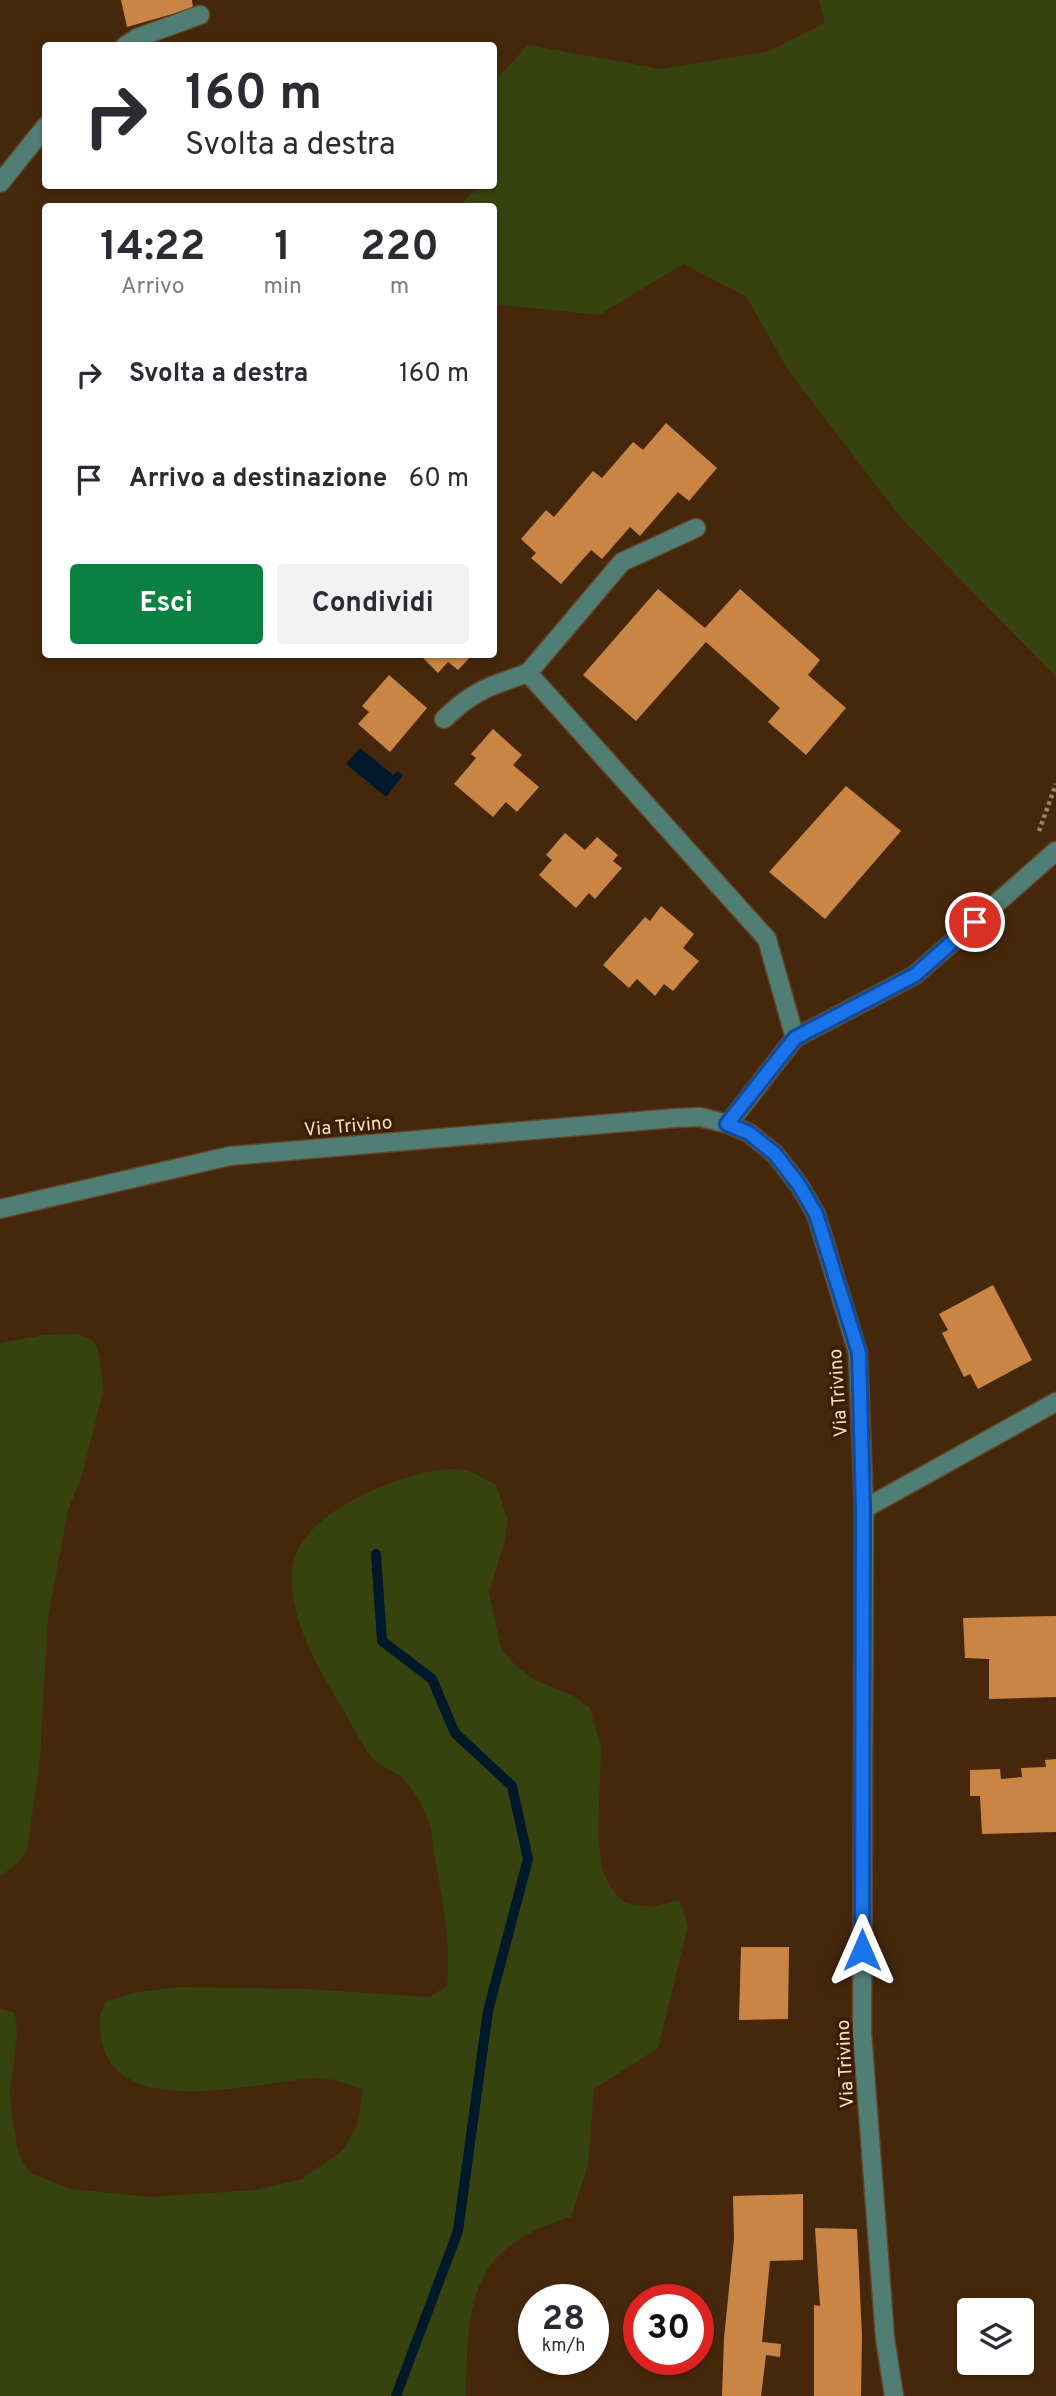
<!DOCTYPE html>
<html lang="it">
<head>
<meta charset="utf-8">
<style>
	:root { --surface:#fff; --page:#f2f2f3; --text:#2b2b33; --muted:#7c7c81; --accent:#0b8043 }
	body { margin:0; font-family:Overpass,sans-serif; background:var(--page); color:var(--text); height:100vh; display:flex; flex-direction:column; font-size:26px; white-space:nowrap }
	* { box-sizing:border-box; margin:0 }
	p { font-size:23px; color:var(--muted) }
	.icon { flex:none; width:38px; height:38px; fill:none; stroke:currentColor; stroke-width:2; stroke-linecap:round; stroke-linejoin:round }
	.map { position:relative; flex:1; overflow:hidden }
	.sheet { position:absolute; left:42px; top:203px; width:455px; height:455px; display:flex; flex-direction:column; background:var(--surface); border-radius:7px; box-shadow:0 2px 5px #0004 }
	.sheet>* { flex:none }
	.guide { position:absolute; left:42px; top:42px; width:455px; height:147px; border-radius:7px; box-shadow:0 2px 5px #0004; background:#fff; color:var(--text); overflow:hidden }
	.buttons { position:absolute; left:957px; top:2298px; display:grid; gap:14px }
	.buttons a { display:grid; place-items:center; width:77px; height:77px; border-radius:7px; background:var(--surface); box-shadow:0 2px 5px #0004; font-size:35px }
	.speed { position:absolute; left:518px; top:2284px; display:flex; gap:14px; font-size:35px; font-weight:700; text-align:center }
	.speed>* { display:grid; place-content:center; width:91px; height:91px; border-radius:50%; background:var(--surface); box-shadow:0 2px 5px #0004; line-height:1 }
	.speed small { font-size:18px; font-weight:400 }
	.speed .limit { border:10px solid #d22; background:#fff; color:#111 }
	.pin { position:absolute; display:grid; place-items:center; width:60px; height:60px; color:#fff; margin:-30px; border:4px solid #fff; border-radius:50%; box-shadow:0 2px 7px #0007 }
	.me { position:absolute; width:77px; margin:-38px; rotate:0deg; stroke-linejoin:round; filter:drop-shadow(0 0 5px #0008) }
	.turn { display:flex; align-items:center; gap:24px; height:147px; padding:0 28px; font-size:32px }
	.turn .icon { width:91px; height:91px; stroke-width:2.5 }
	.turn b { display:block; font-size:49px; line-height:60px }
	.eta { display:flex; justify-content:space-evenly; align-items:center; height:119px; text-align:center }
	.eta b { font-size:42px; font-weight:700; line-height:49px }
	.primary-button { display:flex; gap:14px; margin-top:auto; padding:14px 28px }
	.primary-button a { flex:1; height:80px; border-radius:7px; background:var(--accent); color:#fff; font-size:28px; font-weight:700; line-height:80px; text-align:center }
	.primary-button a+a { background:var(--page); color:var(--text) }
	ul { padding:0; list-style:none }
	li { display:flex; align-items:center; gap:21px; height:105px; padding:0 28px }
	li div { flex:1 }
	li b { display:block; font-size:26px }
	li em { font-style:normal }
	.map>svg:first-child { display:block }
	.green { fill:#37430e }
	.water { fill:#00192a }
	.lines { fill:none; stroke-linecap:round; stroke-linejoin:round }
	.stream { stroke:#00192a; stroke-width:10 }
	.building { fill:#ca8544 }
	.minor-casing { stroke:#624529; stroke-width:21 }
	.path { stroke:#a18267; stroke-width:4.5; stroke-dasharray:3.5 3.5; stroke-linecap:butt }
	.minor { stroke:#507e75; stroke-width:18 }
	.route-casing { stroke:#114b97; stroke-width:18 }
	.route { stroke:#1a73e8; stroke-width:12 }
	.labels { text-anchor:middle; stroke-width:7; stroke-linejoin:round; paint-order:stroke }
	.street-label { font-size:19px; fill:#fdddc3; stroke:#3a1e02 }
</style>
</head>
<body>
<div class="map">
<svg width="1056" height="2396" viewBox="0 0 1056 2396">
	<rect width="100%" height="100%" fill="#45280c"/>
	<!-- green -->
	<g class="green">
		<path d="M 819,0 L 1056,0 L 1056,677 L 901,518 L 788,370 L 746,296 L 683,264 L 599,315 L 494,304 L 494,206 L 460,206 L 479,186 L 494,186 L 494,82 L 528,45 L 661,69 L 770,51 L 825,23 Z"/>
		<path d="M 78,1334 L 95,1342 L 100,1361 L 103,1392 L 82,1475 L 68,1510 L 48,1617 L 40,1758 L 27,1850 L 18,1863 L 0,1876 L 0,1343 L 44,1335 Z"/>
		<path d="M 446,1469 L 468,1470 L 496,1485 L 508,1520 L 504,1544 L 489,1592 L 501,1650 L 518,1668 L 535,1680 L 572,1695 L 590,1708 L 601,1748 L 598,1832 L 602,1869 L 612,1890 L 625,1903 L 652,1907 L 679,1900 L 688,1925 L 658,2048 L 594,2089 L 588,2165 L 571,2217 C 468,2247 468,2302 466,2396 L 0,2396 L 0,2009 L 15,2013 L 17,2033 L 10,2093 L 13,2124 L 19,2155 L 29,2172 L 70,2189 L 150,2197 L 255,2190 L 302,2179 L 343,2150 L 357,2126 L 363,2089 C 349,2085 330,2077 316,2078 C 260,2081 119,2122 102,2042 C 99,2028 97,2013 107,2001 L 139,1992 L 177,1987 L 306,1989 L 429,1997 L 447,1986 C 452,1941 441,1892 433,1848 C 432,1838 432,1826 427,1817 C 421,1804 412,1787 401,1777 C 393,1770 381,1767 374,1760 C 362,1747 346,1712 335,1696 C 314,1660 289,1615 292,1572 C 295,1513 397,1475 446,1469 Z"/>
	</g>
	<!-- water -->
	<path class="water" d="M 360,748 L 393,775 L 398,771 L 403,775 L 386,797 L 346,764 Z"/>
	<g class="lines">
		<!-- stream -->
		<path class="stream" d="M 376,1554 L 382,1641 L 432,1679 L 455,1733 L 512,1786 L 528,1859 L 488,2011 L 458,2231 L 396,2396"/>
	</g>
	<!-- building -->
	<g class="building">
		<path d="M 121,0 L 192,0 L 193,8 L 127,27 Z"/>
		<path d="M 666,423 L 717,468 L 689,501 L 678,492 L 640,536 L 630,527 L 602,559 L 591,550 L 561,584 L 531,558 L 536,553 L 521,539 L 546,510 L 554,517 L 593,471 L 602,478 L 633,442 L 643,450 Z"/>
		<path d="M 658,589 L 705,628 L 740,589 L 820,660 L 808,675 L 846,708 L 806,755 L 768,722 L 780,708 L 706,642 L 636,721 L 583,675 Z"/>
		<path d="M 419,654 L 473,654 L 458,670 L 448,662 L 438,673 Z"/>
		<path d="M 389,675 L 427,708 L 390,752 L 358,724 L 369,712 L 362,706 Z"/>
		<path d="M 493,729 L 522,755 L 513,765 L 539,787 L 517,812 L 506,802 L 493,817 L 454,784 L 476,758 L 471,754 Z"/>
		<path d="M 846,786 L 901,831 L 825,919 L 769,872 Z"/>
		<path d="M 565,833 L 585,850 L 597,837 L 618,855 L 613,861 L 622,868 L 595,899 L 589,893 L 576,908 L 539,875 L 552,860 L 546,855 Z"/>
		<path d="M 661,906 L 694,934 L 683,948 L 699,961 L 673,991 L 664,984 L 655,996 L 637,979 L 629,988 L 603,965 L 645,917 L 650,921 Z"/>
		<path d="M 993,1285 L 1032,1360 L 978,1389 L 970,1374 L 964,1377 L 942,1333 L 948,1330 L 939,1314 Z"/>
		<path d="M 1056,1616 L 1056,1697 L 989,1699 L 989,1659 L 965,1658 L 963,1618 Z"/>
		<path d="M 1056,1759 L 1056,1832 L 982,1834 L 980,1796 L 970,1796 L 970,1770 L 1000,1769 L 1001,1779 L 1022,1777 L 1021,1768 L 1046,1767 L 1045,1760 Z"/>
		<path d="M 741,1947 L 789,1947 L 788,2019 L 739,2020 Z"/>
		<path d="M 803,2194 L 803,2260 L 770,2261 L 762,2342 L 781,2344 L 780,2357 L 766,2355 L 761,2396 L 722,2396 L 724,2338 L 734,2239 L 733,2196 Z"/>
		<path d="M 815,2228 L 857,2229 L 862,2336 L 861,2396 L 814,2396 L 814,2305 L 820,2306 Z"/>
	</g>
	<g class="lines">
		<!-- minor casing -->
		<g class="minor-casing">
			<g id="minor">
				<path d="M 125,46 L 137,38 L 200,15"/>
				<path d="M 0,183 L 46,126"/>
				<path d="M 696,528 L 622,562 L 528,673 L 767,939 L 795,1038"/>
				<path d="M 444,719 C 474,690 490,686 528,673"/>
				<path d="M 728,1124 L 795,1038 L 915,975 L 1056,851"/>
				<path d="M 0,1209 L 230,1156 L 675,1118 L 700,1117 L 728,1124 L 749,1133 L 775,1154 L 799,1185 L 816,1214 L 858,1353 L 864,1509 L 862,2032 L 885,2338 L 894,2396"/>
				<path d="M 864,1509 L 1056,1402"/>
			</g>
		</g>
		<!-- path -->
		<path class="path" d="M 1039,831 L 1056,784"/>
		<!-- minor -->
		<use href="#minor" class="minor"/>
	</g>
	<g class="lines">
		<!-- route casing -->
		<g class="route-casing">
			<path id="route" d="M 862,1950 L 863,1509 L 859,1353 L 816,1214 L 799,1185 L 775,1154 L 749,1133 L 727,1124 L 795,1038 L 915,975 L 975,922"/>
		</g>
		<!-- route -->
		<use href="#route" class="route"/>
	</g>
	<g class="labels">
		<!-- street labels -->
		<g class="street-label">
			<text transform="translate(348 1125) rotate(-5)" y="7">Via Trivino</text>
			<text transform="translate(837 1393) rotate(-94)" y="7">Via Trivino</text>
			<text transform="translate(844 2064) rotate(-93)" y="7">Via Trivino</text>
		</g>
	</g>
</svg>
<div class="buttons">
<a><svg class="icon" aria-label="layers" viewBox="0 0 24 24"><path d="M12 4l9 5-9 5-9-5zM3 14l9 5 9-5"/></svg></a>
</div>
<div class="speed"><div>28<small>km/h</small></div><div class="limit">30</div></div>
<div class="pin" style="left:975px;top:922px;background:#d93025"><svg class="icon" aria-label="arrive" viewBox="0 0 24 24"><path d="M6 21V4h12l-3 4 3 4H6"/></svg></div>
<svg class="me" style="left:862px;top:1950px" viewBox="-20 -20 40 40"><path d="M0-17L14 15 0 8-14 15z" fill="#1a73e8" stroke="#fff" stroke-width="4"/></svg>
<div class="guide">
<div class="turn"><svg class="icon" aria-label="right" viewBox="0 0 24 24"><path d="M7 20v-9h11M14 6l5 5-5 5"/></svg><div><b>160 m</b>Svolta a destra</div></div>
</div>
<section class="sheet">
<div class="eta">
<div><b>14:22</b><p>Arrivo</p></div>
<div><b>1</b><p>min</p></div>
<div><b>220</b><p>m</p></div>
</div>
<ul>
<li><svg class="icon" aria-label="right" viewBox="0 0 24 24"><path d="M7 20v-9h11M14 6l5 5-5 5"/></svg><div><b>Svolta a destra</b></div><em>160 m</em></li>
<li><svg class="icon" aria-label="arrive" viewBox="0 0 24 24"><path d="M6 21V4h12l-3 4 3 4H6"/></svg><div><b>Arrivo a destinazione</b></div><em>60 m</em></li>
</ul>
<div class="primary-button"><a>Esci</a><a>Condividi</a></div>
</section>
</div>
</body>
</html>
